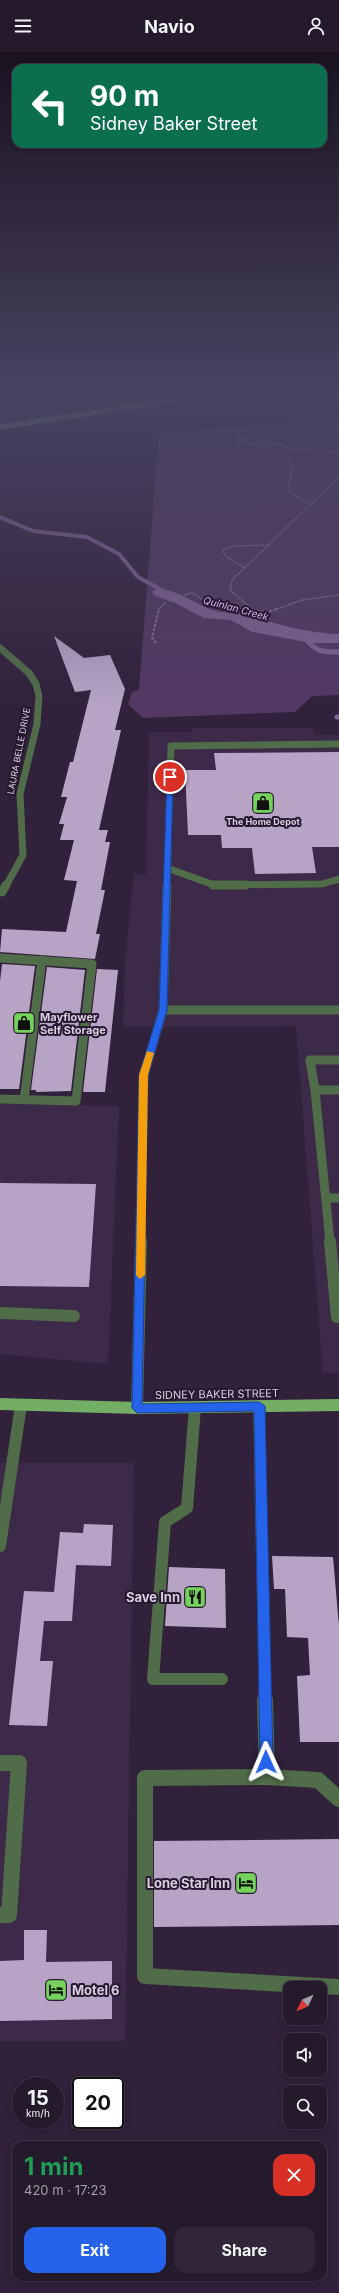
<!DOCTYPE html>
<html lang="en">
<head>
<meta charset="utf-8">
<style>
	:root { --surface:#25192c; --page:#312638; --text:#f1f3f6; --muted:#a3a0a9; --line:#423848; --accent:#2563eb }
	body { margin:0; font-family:Inter,sans-serif; background:var(--page); color:var(--text); height:100vh; display:flex; flex-direction:column; font-size:15px; white-space:nowrap }
	* { box-sizing:border-box; margin:0 }
	p { font-size:13px; color:var(--muted) }
	.icon { flex:none; width:22px; height:22px; fill:none; stroke:currentColor; stroke-width:2; stroke-linecap:round; stroke-linejoin:round }
	.map { position:relative; flex:1; overflow:hidden }
	.side { position:absolute; left:12px; top:2089px; width:315px; height:140px; display:flex; flex-direction:column; background:var(--surface); border-radius:12px; box-shadow:0 2px 6px #0003,0 0 0 1px var(--line) }
	.side>* { flex:none }
	.hud { position:absolute; left:12px; top:12px; width:315px; height:84px; border-radius:12px; box-shadow:0 2px 6px #0003,0 0 0 1px var(--line); background:#0b6e4f; color:#fff; overflow:hidden }
	.needle { width:26px; rotate:226deg }
	.tools { position:absolute; left:283px; top:1929px; display:grid; gap:8px }
	.tools a { display:grid; place-items:center; width:44px; height:44px; border-radius:8px; background:var(--surface); box-shadow:0 2px 6px #0003,0 0 0 1px var(--line); font-size:20px }
	.speed { position:absolute; left:12px; top:2025px; display:flex; gap:8px; font-size:20px; font-weight:700; text-align:center }
	.speed>* { display:grid; place-content:center; width:52px; height:52px; border-radius:50%; background:var(--surface); box-shadow:0 2px 6px #0003,0 0 0 1px var(--line); line-height:1 }
	.speed small { font-size:10px; font-weight:400 }
	.speed .limit { border:2px solid #111; border-radius:6px; background:#fff; color:#111 }
	.pin { position:absolute; display:grid; place-items:center; width:34px; height:34px; color:#fff; margin:-17px; border:2px solid #fff; border-radius:50%; box-shadow:0 1px 4px #0007 }
	.me { position:absolute; width:44px; margin:-22px; rotate:359deg; stroke-linejoin:round; filter:drop-shadow(0 0 3px #0008) }
	.turn { display:flex; align-items:center; gap:14px; height:84px; padding:0 12px; font-size:18px }
	.turn .icon { width:52px; height:52px; stroke-width:2.5 }
	.turn b { display:block; font-size:28px; line-height:34px }
	.round { display:grid; place-items:center; flex:none; width:42px; height:42px; border-radius:12px; background:var(--page) }
	.overview { display:flex; align-items:center; justify-content:space-between; height:68px; padding:0 12px }
	h1 { font-size:24px; font-weight:700; line-height:30px; color:#1e9e55 }
	.primary-button { display:flex; gap:8px; margin-top:auto; padding:8px 12px }
	.primary-button a { flex:1; height:46px; border-radius:12px; background:var(--accent); color:#fff; font-size:16px; font-weight:700; line-height:46px; text-align:center }
	.primary-button a+a { background:var(--page); color:var(--text) }
	header { display:flex; justify-content:space-between; align-items:center; height:52px; padding:0 12px; background:var(--surface); font-size:18px; font-weight:700 }
	.map>svg:first-child { display:block }
	.built { fill:#3d2a49 }
	.green { fill:#523863 }
	.water { fill:#806393 }
	.lines { fill:none; stroke-linecap:round; stroke-linejoin:round }
	.stream-far1 { stroke:#806393; stroke-width:4 }
	.stream { stroke:#806393; stroke-width:5 }
	.building { fill:#b7a4c4 }
	.path-far1 { stroke:#82748a; stroke-width:1.5; stroke-dasharray:2 1; stroke-linecap:butt }
	.path { stroke:#82748a; stroke-width:2; stroke-dasharray:3 1.5; stroke-linecap:butt }
	.minor-far3 { stroke:#506c49; stroke-width:7 }
	.minor-far2 { stroke:#506c49; stroke-width:9 }
	.minor-far1 { stroke:#506c49; stroke-width:12 }
	.minor { stroke:#506c49; stroke-width:16 }
	.major-far1 { stroke:#74ae65; stroke-width:5.5 }
	.major { stroke:#74ae65; stroke-width:12 }
	.route { fill:#2563eb; stroke:#184099 }
	.slow { fill:#f59e0b }
	.labels { text-anchor:middle; stroke-width:4; stroke-linejoin:round; paint-order:stroke }
	.far-street-label { font-size:9px; fill:#d8cedf; stroke:#271830 }
	.far-poi-label { font-size:9px; font-weight:bold; fill:#d8cedf; stroke:#271830 }
	.far-water-label { font-size:10px; font-style:italic; fill:#dcb1f9; stroke:#271830 }
	.poi-label { font-size:11px; font-weight:bold; fill:#d8cedf; stroke:#271830; text-anchor:start }
	.street-label { font-size:11px; fill:#d8cedf; stroke:#271830 }
	.near-poi-label { font-size:13px; font-weight:bold; fill:#d8cedf; stroke:#271830; text-anchor:end }
</style>
</head>
<body>
<header><svg class="icon" aria-label="menu" viewBox="0 0 24 24"><path d="M4 6h16M4 12h16M4 18h16"/></svg>Navio<svg class="icon" aria-label="person" viewBox="0 0 24 24"><circle cx="12" cy="8" r="4"/><path d="M4 21q1-7 8-7t8 7"/></svg></header>
<div class="map">
<svg width="339" height="2241" viewBox="0 0 339 2241">
	<rect width="100%" height="100%" fill="#31213b"/>
	<!-- built -->
	<g class="built">
		<path d="M 192,676 L 313,676 L 314,683 L 339,683 L 339,1321 L 323,1321 L 296,974 L 123,975 L 125,910 L 134,821 L 146,823 L 149,680 L 192,680 Z"/>
		<path d="M 0,1052 L 119,1054 L 108,1312 L 0,1302 Z"/>
		<path d="M 0,1411 L 134,1411 L 125,1989 L 0,1989 Z"/>
	</g>
	<!-- green -->
	<path class="green" d="M 339,367 L 339,643 L 312,644 L 295,660 L 143,666 L 128,652 L 132,640 L 139,638 L 159,381 Z"/>
	<!-- water -->
	<path class="water" d="M 160,537 C 180,538 197,554 216,559 C 225,561 235,561 244,563 C 275,571 306,581 339,582 L 339,591 L 312,591 L 252,580 L 231,568 L 204,566 L 171,549 L 155,544 L 152,539 Z"/>
	<g class="lines">
		<!-- stream-far1 -->
		<path class="stream-far1" d="M 0,465 L 33,479 L 87,485 L 119,502 L 138,525 L 167,541"/>
		<!-- stream -->
		<g class="stream">
			<path d="M 304,585 C 316,600 321,600 339,600"/>
			<path d="M 337,665 L 339,665"/>
		</g>
	</g>
	<!-- building -->
	<g class="building">
		<path d="M 54,584 L 84,606 L 110,603 L 125,637 L 115,678 L 121,678 L 99,778 L 108,778 L 105,790 L 110,790 L 101,838 L 105,838 L 96,882 L 100,882 L 95,907 L 0,900 L 2,877 L 66,880 L 77,829 L 64,828 L 74,788 L 60,788 L 64,772 L 59,772 L 67,745 L 61,745 L 70,710 L 73,710 L 91,638 L 75,640 Z"/>
		<path d="M 339,700 L 339,795 L 312,795 L 316,821 L 255,822 L 252,796 L 222,796 L 221,783 L 188,783 L 185,718 L 216,718 L 214,701 Z"/>
		<path d="M 2,912 L 35,914 L 19,1037 L 0,1037 L 0,929 Z"/>
		<path d="M 47,915 L 85,918 L 71,1039 L 36,1040 L 36,1038 L 31,1038 Z"/>
		<path d="M 97,917 L 118,918 L 105,1040 L 83,1040 Z"/>
		<path d="M 0,1131 L 96,1132 L 89,1235 L 0,1234 Z"/>
		<path d="M 84,1472 L 113,1473 L 111,1514 L 76,1513 L 72,1569 L 44,1569 L 40,1609 L 53,1609 L 47,1674 L 9,1673 L 24,1539 L 54,1540 L 60,1480 L 83,1481 Z"/>
		<path d="M 272,1504 L 333,1505 L 339,1574 L 339,1690 L 300,1690 L 297,1624 L 310,1623 L 308,1586 L 287,1585 L 285,1537 L 274,1537 Z"/>
		<path d="M 169,1515 L 225,1517 L 226,1576 L 165,1574 Z"/>
		<path d="M 339,1787 L 339,1873 L 154,1875 L 154,1789 Z"/>
		<path d="M 24,1878 L 47,1878 L 46,1910 L 112,1909 L 112,1967 L 0,1969 L 0,1909 L 24,1908 Z"/>
	</g>
	<g class="lines">
		<!-- path-far1 -->
		<g class="path-far1">
			<path d="M 311,453 L 288,439 L 292,418 L 288,406 L 272,397 L 236,388 L 255,386 L 293,397 L 339,400"/>
			<path d="M 245,516 L 225,504 L 223,498 L 235,494 L 270,493"/>
			<path d="M 184,543 L 192,541 L 212,553 L 255,558"/>
			<path d="M 169,549 L 183,543"/>
			<path d="M 252,557 L 230,538 L 232,528 L 339,425"/>
			<path d="M 158,558 L 166,550"/>
			<path d="M 274,558 L 302,548 L 339,543"/>
		</g>
		<!-- path -->
		<g class="path">
			<path d="M 247,557 L 267,560 L 277,557"/>
			<path d="M 156,591 L 152,586 L 159,557"/>
		</g>
		<!-- minor-far3 -->
		<g class="minor-far3">
			<path d="M 0,596 L 29,621 L 36,632 L 39,644 L 37,672 L 20,742 L 23,803 L 6,834"/>
			<path d="M 167,816 L 214,833 L 322,832 L 339,827"/>
			<path d="M 167,834 L 171,694 L 339,692"/>
		</g>
		<!-- minor-far2 -->
		<g class="minor-far2">
			<path d="M 167,833 L 163,958 L 339,958"/>
			<path d="M 213,833 L 245,833"/>
			<path d="M 2,840 L 6,833"/>
			<path d="M 0,906 L 92,912 L 76,1049 L 0,1047"/>
			<path d="M 315,1038 L 339,1038"/>
			<path d="M 24,1048 L 42,908"/>
			<path d="M 326,1146 L 339,1146"/>
			<path d="M 140,1190 L 144,1023 L 163,958"/>
			<path d="M 330,1190 L 315,1038 L 310,1008 L 339,1008"/>
		</g>
		<!-- minor-far1 -->
		<g class="minor-far1">
			<path d="M 330,1189 L 337,1265 L 339,1265"/>
			<path d="M 0,1261 L 74,1264"/>
			<path d="M 259,1354 L 265,1649"/>
			<path d="M 137,1356 L 141,1189"/>
			<path d="M 195,1356 L 187,1456 L 165,1470 L 153,1627 L 222,1627"/>
			<path d="M 0,1494 L 21,1353"/>
		</g>
		<!-- minor -->
		<g class="minor">
			<path d="M 265,1648 L 267,1725"/>
			<path d="M 0,1711 L 19,1711 L 9,1863 L 0,1863"/>
			<path d="M 339,1747 L 318,1728 L 267,1725 L 145,1726 L 145,1924 L 339,1935"/>
		</g>
		<!-- major-far1 -->
		<path class="major-far1" d="M 0,375 L 205,343"/>
		<!-- major -->
		<path class="major" d="M 0,1352 L 137,1356 L 339,1353"/>
	</g>
	<!-- sky -->
	<linearGradient id="sky" x2="0" y2="1"><stop stop-color="#1b1220"/><stop offset="0.52" stop-color="#484360"/><stop offset="1" stop-color="#484360" stop-opacity="0"/></linearGradient>
	<rect width="339" height="657" fill="url(#sky)"/>
	<!-- route -->
	<path class="route" d="M 170,723 L 173,725 L 167,958 L 148,1023 L 142,1352 L 259,1350 L 265,1354 L 273,1710 L 271,1715 L 266,1717 L 262,1715 L 260,1710 L 254,1359 L 137,1361 L 132,1356 L 139,1023 L 159,958 L 167,725 Z"/>
	<!-- slow -->
	<path class="slow" d="M 147,999 L 154,1001 L 148,1023 L 145,1223 L 140,1227 L 136,1223 L 139,1023 Z"/>
	<!-- icons -->
	<defs>
		<g id="shop-square" transform="scale(1.15)"><rect x="-9" y="-9" width="18" height="18" rx="4" fill="#75d25b" stroke="#271830"/><path d="M-5-2.5h2.3a2.7 3.5 0 0 1 5.4 0H5L5.5 6h-11ZM-1.5-2.5h3a1.5 2.3 0 0 0-3 0Z" fill="#111"/></g>
		<g id="restaurant-square" transform="scale(1.15)"><rect x="-9" y="-9" width="18" height="18" rx="4" fill="#75d25b" stroke="#271830"/><path d="M-5-6h1v4h1v-4h1v4h1v-4h1v5L-1.5 .5V6h-2V.5L-5-1ZM5-6V6H3V1.5H1.5Q1.5-4 5-6Z" fill="#111"/></g>
		<g id="hotel-square" transform="scale(1.15)"><rect x="-9" y="-9" width="18" height="18" rx="4" fill="#75d25b" stroke="#271830"/><path d="M-6-4.5h1.5V1H6V5H4.5V3h-9V5H-6ZM-4 0a1.8 1.8 0 1 1 3.6 0ZM.5 0V-2.5h3Q6-2.5 6 0Z" fill="#111"/></g>
	</defs>
	<g fill-rule="evenodd">
		<use href="#shop-square" x="263" y="751"/>
		<use href="#shop-square" x="24" y="971"/>
		<use href="#restaurant-square" x="195" y="1545"/>
		<use href="#hotel-square" x="246" y="1831"/>
		<use href="#hotel-square" x="56" y="1938"/>
	</g>
	<g class="labels">
		<!-- far-street labels -->
		<g class="far-street-label">
			<text transform="translate(19 699) rotate(-79)" y="3">LAURA BELLE DRIVE</text>
		</g>
		<!-- far-poi labels -->
		<g class="far-poi-label">
			<text x="263" y="773">The Home Depot</text>
		</g>
		<!-- far-water labels -->
		<g class="far-water-label">
			<text transform="translate(236 556) rotate(15)" y="4">Quinlan Creek</text>
		</g>
		<!-- poi labels -->
		<g class="poi-label">
			<text x="40" y="969">Mayflower<tspan x="40" dy="13">Self Storage</tspan></text>
		</g>
		<!-- street labels -->
		<g class="street-label">
			<text transform="translate(217 1342) rotate(-1)" y="4">SIDNEY BAKER STREET</text>
		</g>
		<!-- near-poi labels -->
		<g class="near-poi-label">
			<text x="180" y="1550">Save Inn</text>
			<text x="230" y="1836">Lone Star Inn</text>
			<text x="72" y="1943" text-anchor="start">Motel 6</text>
		</g>
	</g>
</svg>
<div class="tools">
<a><svg class="needle" viewBox="-14 -14 28 28"><path d="M0-13l5 13h-10z" fill="#e53935"/><path d="M0 13l5-13h-10z" fill="#a3a0a9"/></svg></a>
<a><svg class="icon" aria-label="sound" viewBox="0 0 24 24"><path d="M4 9h4l5-4v14l-5-4H4zM17 9q2 3 0 6"/></svg></a>
<a><svg class="icon" aria-label="search" viewBox="0 0 24 24"><circle cx="10" cy="10" r="6"/><path d="M15 15l6 6"/></svg></a>
</div>
<div class="speed"><div>15<small>km/h</small></div><div class="limit">20</div></div>
<div class="pin" style="left:170px;top:725px;background:#d93025"><svg class="icon" aria-label="arrive" viewBox="0 0 24 24"><path d="M6 21V4h12l-3 4 3 4H6"/></svg></div>
<svg class="me" style="left:266px;top:1710px" viewBox="-20 -20 40 40"><path d="M0-17L14 15 0 8-14 15z" fill="#2563eb" stroke="#fff" stroke-width="4"/></svg>
<div class="hud">
<div class="turn"><svg class="icon" aria-label="left" viewBox="0 0 24 24"><path d="M17 20v-9H6M10 6l-5 5 5 5"/></svg><div><b>90 m</b>Sidney Baker Street</div></div>
</div>
<section class="side">
<div class="overview"><div><h1>1 min</h1><p>420 m · 17:23</p></div><a class="round" style="background:#d93025;color:#fff"><svg class="icon" aria-label="close" viewBox="0 0 24 24"><path d="M6 6l12 12M18 6L6 18"/></svg></a></div>
<div class="primary-button"><a>Exit</a><a>Share</a></div>
</section>
</div>
</body>
</html>
